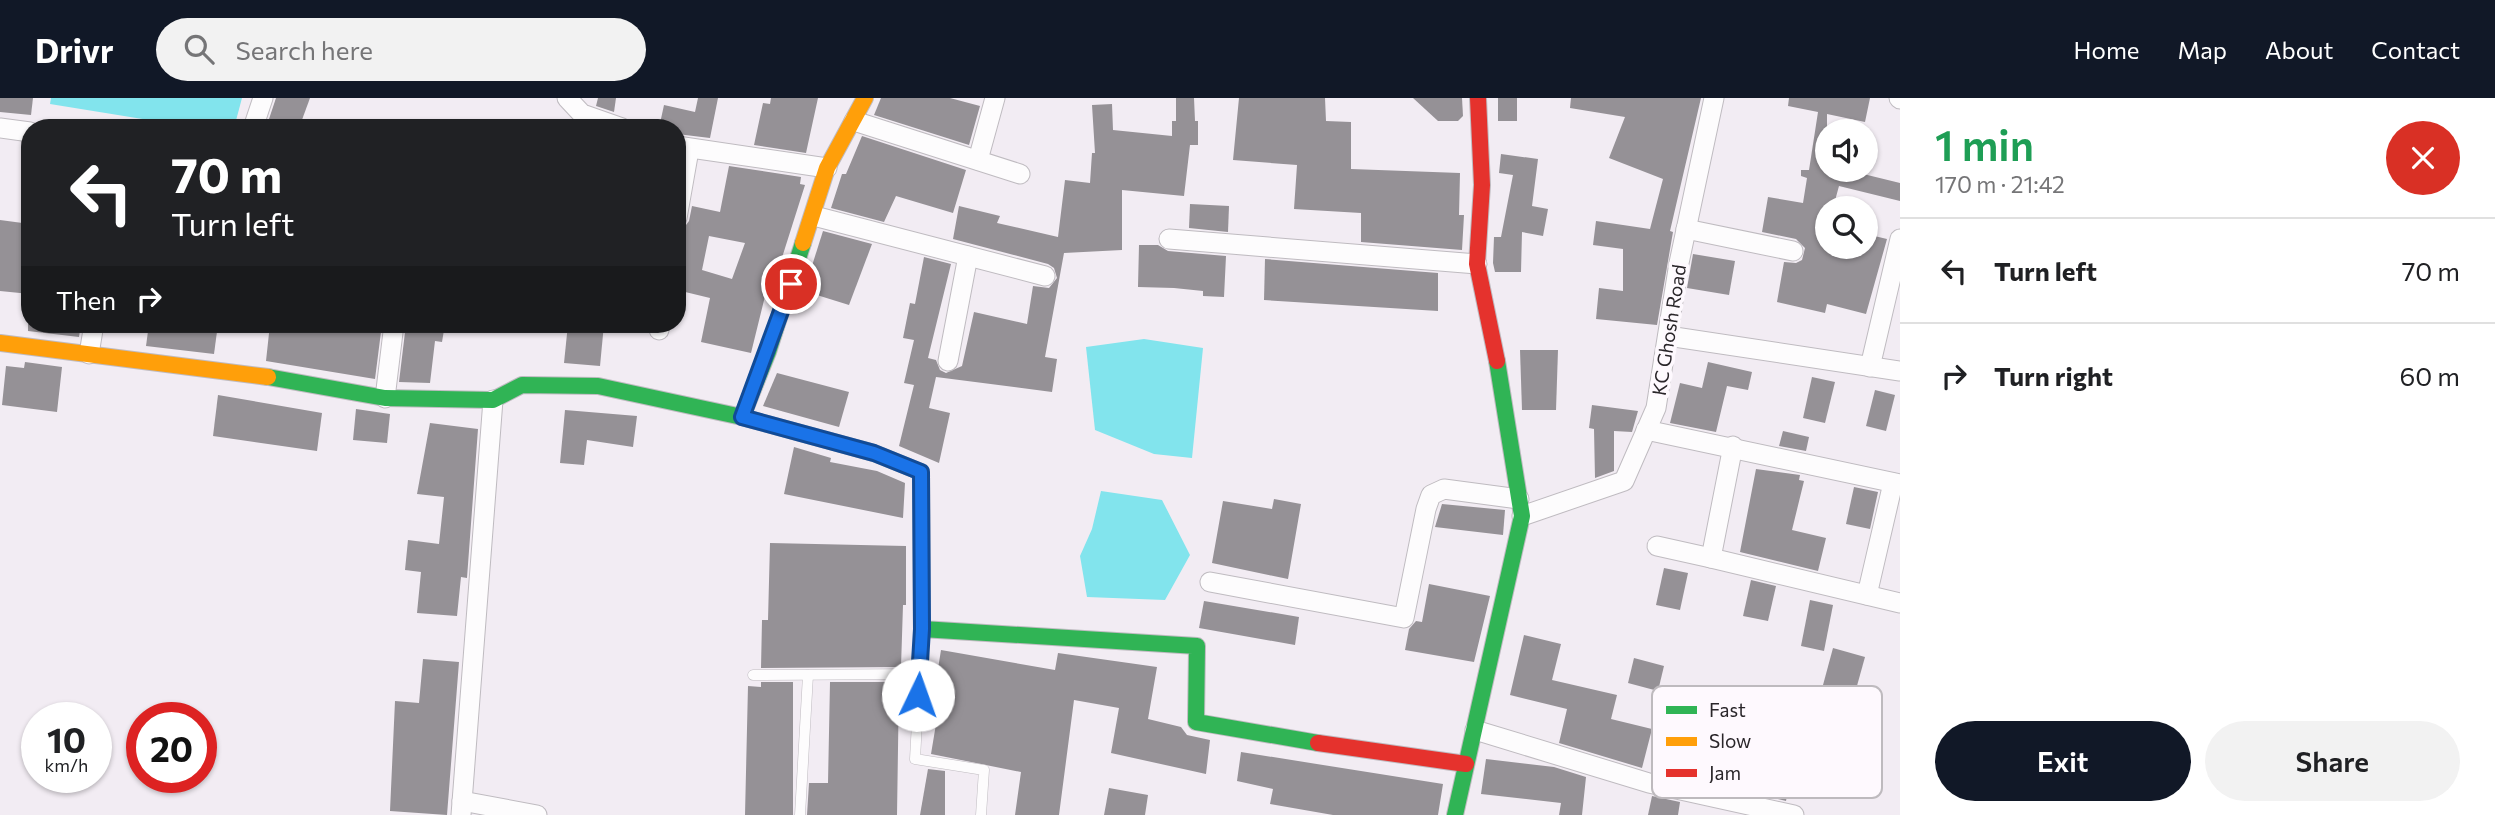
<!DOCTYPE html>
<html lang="en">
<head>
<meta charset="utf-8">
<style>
	:root { --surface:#fff; --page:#f2f2f2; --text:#202124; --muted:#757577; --line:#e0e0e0; --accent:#111827 }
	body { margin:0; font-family:Commissioner,sans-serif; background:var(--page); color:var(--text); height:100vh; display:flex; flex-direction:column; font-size:26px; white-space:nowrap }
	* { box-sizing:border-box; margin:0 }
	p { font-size:23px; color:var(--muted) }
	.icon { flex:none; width:38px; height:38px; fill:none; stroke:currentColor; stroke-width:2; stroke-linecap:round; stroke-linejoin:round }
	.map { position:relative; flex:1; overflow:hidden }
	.side { display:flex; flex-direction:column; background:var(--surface); width:595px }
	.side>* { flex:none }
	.top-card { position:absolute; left:21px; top:21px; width:665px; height:214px; border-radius:28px; box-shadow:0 2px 5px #0004; background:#202124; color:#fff; overflow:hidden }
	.controls { position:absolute; left:1815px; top:21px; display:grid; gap:14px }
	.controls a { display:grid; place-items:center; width:63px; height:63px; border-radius:50%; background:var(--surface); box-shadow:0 2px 5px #0004; font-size:35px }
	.speed { position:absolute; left:21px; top:604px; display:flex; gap:14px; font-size:35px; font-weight:700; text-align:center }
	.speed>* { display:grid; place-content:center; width:91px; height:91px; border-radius:50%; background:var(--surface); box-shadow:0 2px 5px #0004; line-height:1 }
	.speed small { font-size:18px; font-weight:400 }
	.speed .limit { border:10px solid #d22; background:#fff; color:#111 }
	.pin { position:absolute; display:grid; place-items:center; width:60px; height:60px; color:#fff; margin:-30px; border:4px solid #fff; border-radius:50%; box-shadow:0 2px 7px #0007 }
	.me { position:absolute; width:77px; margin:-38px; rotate:3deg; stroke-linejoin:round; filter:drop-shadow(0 0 5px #0008) }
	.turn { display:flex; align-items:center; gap:24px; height:147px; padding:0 35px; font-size:32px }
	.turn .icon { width:91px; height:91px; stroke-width:2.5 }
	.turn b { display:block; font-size:49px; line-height:60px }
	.then { display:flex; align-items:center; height:66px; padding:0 35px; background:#0003; gap:14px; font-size:26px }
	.round { display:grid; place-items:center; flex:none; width:74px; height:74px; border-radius:37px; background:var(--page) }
	.summary { display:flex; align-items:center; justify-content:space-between; height:119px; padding:0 35px }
	h1 { font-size:42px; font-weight:600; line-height:52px; color:#1e9e55 }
	.primary-button { display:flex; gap:14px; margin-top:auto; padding:14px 35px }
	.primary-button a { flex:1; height:80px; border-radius:42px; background:var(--accent); color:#fff; font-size:28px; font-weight:600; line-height:80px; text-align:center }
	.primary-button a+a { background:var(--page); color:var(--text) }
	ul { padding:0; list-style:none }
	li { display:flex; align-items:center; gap:21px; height:105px; padding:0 35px; border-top:2px solid var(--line) }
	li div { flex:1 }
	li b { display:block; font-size:26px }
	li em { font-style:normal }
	header { display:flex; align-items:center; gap:42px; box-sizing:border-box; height:98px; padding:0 35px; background:var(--accent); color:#fff }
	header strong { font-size:33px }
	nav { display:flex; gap:38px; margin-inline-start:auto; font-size:24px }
	.search { width:490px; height:63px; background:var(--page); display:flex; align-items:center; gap:18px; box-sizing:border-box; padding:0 24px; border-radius:38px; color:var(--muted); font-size:26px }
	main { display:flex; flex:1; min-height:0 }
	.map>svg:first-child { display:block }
	.water { fill:#82e4ed }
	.building { fill:#959196; fill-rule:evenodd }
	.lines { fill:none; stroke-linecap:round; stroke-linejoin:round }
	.lane-casing { stroke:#bfbbc0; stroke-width:11 }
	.street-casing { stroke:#bfbbc0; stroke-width:21 }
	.fast-casing { stroke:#bfbbc0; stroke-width:18 }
	.slow-casing { stroke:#bfbbc0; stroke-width:18 }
	.jam-casing { stroke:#bfbbc0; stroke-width:18 }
	.lane { stroke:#fdfcfd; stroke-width:10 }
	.street { stroke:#fdfcfd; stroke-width:19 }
	.fast { stroke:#30b455; stroke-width:16 }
	.slow { stroke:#ff9f0a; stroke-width:16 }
	.jam { stroke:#e5322d; stroke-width:16 }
	.route-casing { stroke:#114b97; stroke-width:18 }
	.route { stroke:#1a73e8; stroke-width:12 }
	.labels { text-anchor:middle; stroke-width:7; stroke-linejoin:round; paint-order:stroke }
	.street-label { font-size:19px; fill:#2a262a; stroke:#fef9fe }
	.key { fill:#fef9fe; stroke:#bebabe; stroke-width:2 }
	.key-label { font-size:19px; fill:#2a262a }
</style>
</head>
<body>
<header>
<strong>Drivr</strong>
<div class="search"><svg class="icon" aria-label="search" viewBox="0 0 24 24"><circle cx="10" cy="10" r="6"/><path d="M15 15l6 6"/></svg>Search here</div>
<nav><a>Home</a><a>Map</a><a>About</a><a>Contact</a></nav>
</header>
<main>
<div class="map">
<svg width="1900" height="717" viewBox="0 0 1900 717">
	<rect width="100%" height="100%" fill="#f2ecf3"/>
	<!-- water -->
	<g class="water">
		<path d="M 51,0 L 242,0 L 234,30 L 198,30 L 50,6 Z"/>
		<path d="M 1144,241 L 1203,250 L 1192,360 L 1154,356 L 1095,332 L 1086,249 Z"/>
		<path d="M 1101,393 L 1162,402 L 1190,457 L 1165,502 L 1087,499 L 1080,458 L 1092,431 Z"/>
	</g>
	<!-- building -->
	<g class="building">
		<path d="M 0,0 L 33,0 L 31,17 L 0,14 Z"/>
		<path d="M 276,0 L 310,0 L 299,30 L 266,30 Z"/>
		<path d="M 598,0 L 616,0 L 614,14 L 596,8 Z"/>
		<path d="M 698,0 L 718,0 L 710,40 L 677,36 L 677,30 L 659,30 L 664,7 L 695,14 Z"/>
		<path d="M 771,0 L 818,0 L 806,55 L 754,47 L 763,5 L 770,6 Z"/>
		<path d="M 881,0 L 950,0 L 980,8 L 969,47 L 874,17 Z"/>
		<path d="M 1176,0 L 1194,0 L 1195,23 L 1198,23 L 1198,47 L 1190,47 L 1184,98 L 1122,92 L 1122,152 L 1064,155 L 1045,259 L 1057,261 L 1052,294 L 936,279 L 929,310 L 950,315 L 939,365 L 899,348 L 914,287 L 904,285 L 914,242 L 903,240 L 910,205 L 915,206 L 924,159 L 951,166 L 928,260 L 936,262 L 940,272 L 946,275 L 962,268 L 974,214 L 1027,226 L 1033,188 L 1049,190 L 1057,180 L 1054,170 L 1048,166 L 953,141 L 959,108 L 1000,118 L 997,125 L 1058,139 L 1065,82 L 1090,85 L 1092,55 L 1095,55 L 1092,7 L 1112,6 L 1113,32 L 1172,38 L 1172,23 L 1176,23 Z"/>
		<path d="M 1239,0 L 1325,0 L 1326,23 L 1351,24 L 1351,71 L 1460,75 L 1459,117 L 1464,117 L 1462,152 L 1361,144 L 1361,115 L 1294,111 L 1297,67 L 1233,62 Z"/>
		<path d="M 1413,0 L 1462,0 L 1463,18 L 1458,23 L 1438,23 Z"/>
		<rect x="1498" y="0" width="19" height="23"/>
		<path d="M 1571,0 L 1701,0 L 1670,133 L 1673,134 L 1657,227 L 1596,221 L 1599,190 L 1623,193 L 1623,151 L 1593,147 L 1596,123 L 1650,131 L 1663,81 L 1609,60 L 1625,19 L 1570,10 Z"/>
		<path d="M 1789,0 L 1870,0 L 1865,24 L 1827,16 L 1827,72 L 1847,72 L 1900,85 L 1900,103 L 1839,88 L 1833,110 L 1827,110 L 1827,149 L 1866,149 L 1866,136 L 1887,141 L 1866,216 L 1827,206 L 1825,215 L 1777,204 L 1784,164 L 1796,165 L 1802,162 L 1805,150 L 1796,141 L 1762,134 L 1768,99 L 1803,105 L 1807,80 L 1801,78 L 1801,72 L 1809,72 L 1818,14 L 1788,8 Z"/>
		<path d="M 862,38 L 966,72 L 953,115 L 896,98 L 884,124 L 831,110 L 842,76 L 846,76 Z"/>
		<path d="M 1501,56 L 1538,61 L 1532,108 L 1548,111 L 1543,138 L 1522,134 L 1521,174 L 1495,174 L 1493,165 L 1494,139 L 1501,139 L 1513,77 L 1499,75 Z"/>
		<path d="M 729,68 L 801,79 L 800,86 L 805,87 L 773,188 L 768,186 L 751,255 L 701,244 L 710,200 L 677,192 L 686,133 L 683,131 L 689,123 L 692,108 L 720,114 ZM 709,138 L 745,145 L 732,181 L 702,172 Z"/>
		<path d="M 1190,106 L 1229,108 L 1228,134 L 1189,130 Z"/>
		<path d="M 0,122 L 30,126 L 30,196 L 0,193 Z"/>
		<path d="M 823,133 L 872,146 L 849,207 L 804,193 Z"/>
		<path d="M 1139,147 L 1158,147 L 1168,153 L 1226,158 L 1224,199 L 1203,198 L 1203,193 L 1174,190 L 1138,189 Z"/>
		<path d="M 1693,156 L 1735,163 L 1729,197 L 1687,190 Z"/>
		<path d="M 1265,161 L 1438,175 L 1438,213 L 1264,202 Z"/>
		<path d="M 28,226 L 81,226 L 79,239 L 28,233 Z"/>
		<path d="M 149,226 L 218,226 L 214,256 L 146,248 Z"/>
		<path d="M 270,226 L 310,226 L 359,232 L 360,226 L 382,226 L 375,281 L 266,263 Z"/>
		<path d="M 406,226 L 445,226 L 442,244 L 435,243 L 430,285 L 399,284 Z"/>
		<path d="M 568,226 L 604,226 L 600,268 L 564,265 Z"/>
		<path d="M 1520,252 L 1558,252 L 1556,312 L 1522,312 Z"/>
		<path d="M 25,264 L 62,269 L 57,314 L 2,307 L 6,268 L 24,270 Z"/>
		<path d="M 1708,264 L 1752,274 L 1748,292 L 1727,288 L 1716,334 L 1670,325 L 1680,285 L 1702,290 Z"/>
		<path d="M 777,275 L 849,294 L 839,329 L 763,308 Z"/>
		<path d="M 1812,279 L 1835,284 L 1825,325 L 1803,320 Z"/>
		<path d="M 1875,292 L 1895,297 L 1886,333 L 1866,328 Z"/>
		<path d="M 218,297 L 322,315 L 317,353 L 213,338 Z"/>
		<path d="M 1592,307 L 1638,313 L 1632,334 L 1614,333 L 1614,373 L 1595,380 L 1594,331 L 1589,330 Z"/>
		<path d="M 356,311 L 390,316 L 387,345 L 353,342 Z"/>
		<path d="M 565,312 L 637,318 L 633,349 L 587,342 L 584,367 L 560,365 Z"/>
		<path d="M 430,325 L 478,331 L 467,480 L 461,479 L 457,518 L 417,515 L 421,474 L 405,472 L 408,442 L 439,446 L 444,399 L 417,396 Z"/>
		<path d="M 1783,333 L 1809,339 L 1806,353 L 1779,348 Z"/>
		<path d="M 794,349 L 831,360 L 830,364 L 877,373 L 905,385 L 903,420 L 784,396 Z"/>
		<path d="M 1756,371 L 1800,377 L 1799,382 L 1804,383 L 1792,432 L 1826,440 L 1818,473 L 1740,454 Z"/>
		<path d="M 1854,389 L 1878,394 L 1870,431 L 1846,426 Z"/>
		<path d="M 1274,401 L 1301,406 L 1288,481 L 1212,465 L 1223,403 L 1272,411 Z"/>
		<path d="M 1442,406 L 1505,412 L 1503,437 L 1435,429 Z"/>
		<path d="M 770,445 L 906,448 L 906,507 L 903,507 L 901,569 L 761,570 L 762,522 L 768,522 Z"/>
		<path d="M 1664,470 L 1688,475 L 1680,512 L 1656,507 Z"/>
		<path d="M 1751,482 L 1776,488 L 1768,523 L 1743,518 Z"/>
		<path d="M 1429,486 L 1490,498 L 1474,564 L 1405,552 L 1409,531 L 1416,523 L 1422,524 Z"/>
		<path d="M 1810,502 L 1833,507 L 1824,553 L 1801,548 Z"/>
		<path d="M 1204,503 L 1299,519 L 1295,547 L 1199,530 Z"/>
		<path d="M 1524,537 L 1561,546 L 1552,582 L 1617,597 L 1611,621 L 1652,631 L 1642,670 L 1559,645 L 1567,611 L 1510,597 Z"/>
		<path d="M 1833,550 L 1865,559 L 1855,595 L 1823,587 Z"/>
		<path d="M 941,552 L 1055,572 L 1058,555 L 1157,569 L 1148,621 L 1181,629 L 1187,637 L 1210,642 L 1206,676 L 1111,655 L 1119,610 L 1074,602 L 1059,717 L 1015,717 L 1021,674 L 931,656 L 943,584 L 936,583 Z"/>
		<path d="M 1634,560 L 1664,568 L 1658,593 L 1628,585 Z"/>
		<path d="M 423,561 L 459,564 L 447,717 L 390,713 L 395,603 L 419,605 Z"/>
		<path d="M 761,584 L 793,584 L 793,717 L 745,717 L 748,588 L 761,589 Z"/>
		<path d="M 830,584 L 899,584 L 897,717 L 807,717 L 809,685 L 828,685 Z"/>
		<path d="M 1772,642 L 1797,647 L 1786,703 L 1761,697 Z"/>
		<path d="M 1241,654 L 1443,686 L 1438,717 L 1333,717 L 1270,706 L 1273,691 L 1237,683 Z"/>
		<path d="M 1486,661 L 1554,669 L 1586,679 L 1582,717 L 1559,717 L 1561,705 L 1481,696 Z"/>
		<path d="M 928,671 L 945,673 L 945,717 L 920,717 Z"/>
		<path d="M 1109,690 L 1148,697 L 1145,717 L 1104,717 Z"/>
		<path d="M 1652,698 L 1680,704 L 1678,717 L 1648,717 Z"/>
	</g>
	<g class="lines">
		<!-- lane casing -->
		<g class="lane-casing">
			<g id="lane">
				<path d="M 922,532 L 915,661 L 984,672 L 981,717"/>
				<path d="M 753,577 L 919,576"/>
				<path d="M 800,717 L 808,577"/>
			</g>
		</g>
		<!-- street casing -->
		<g class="street-casing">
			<g id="street">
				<path d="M 567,0 L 582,16 L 622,30"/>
				<path d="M 1899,0 L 1900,1"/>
				<path d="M 854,23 L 1020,76"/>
				<path d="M 0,30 L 30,34"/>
				<path d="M 253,30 L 263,0"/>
				<path d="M 677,48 L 827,70"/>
				<path d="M 978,62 L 995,0"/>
				<path d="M 814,118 L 1045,178"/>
				<path d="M 677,120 L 689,52"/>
				<path d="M 1686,131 L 1793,153"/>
				<path d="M 1169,141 L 1477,166"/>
				<path d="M 659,232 L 660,226"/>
				<path d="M 1668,238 L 1900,273"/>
				<path d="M 89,256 L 94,226"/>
				<path d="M 948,263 L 968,158"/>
				<path d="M 1870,269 L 1900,141"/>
				<path d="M 385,300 L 394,226"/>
				<path d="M 1646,332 L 1900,386"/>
				<path d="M 1733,348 L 1711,460 L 1900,505"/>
				<path d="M 1522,418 L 1624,383 L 1656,310 L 1679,165 L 1714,0"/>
				<path d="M 1657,448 L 1711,460"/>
				<path d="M 1210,484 L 1404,520 L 1426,411 L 1431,397 L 1444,391 L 1519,401"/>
				<path d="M 1867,497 L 1893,385"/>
				<path d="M 1475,632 L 1649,685 L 1794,717"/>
				<path d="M 462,703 L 537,717"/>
				<path d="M 461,717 L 493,302"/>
			</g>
		</g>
		<!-- fast casing -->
		<g class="fast-casing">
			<g id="fast">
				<path d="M 268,279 L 385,300 L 493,302 L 522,287 L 598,288 L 742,319 L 768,254 L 803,145"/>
				<path d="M 742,319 L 874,355 L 921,374 L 922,531 L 1197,548 L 1196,624 L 1318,645"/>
				<path d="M 1455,717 L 1522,418 L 1497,263"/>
			</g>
		</g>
		<!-- slow casing -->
		<g class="slow-casing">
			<g id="slow">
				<path d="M 803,145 L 827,70 L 865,0"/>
				<path d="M 0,245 L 268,279"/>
			</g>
		</g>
		<!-- jam casing -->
		<g class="jam-casing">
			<g id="jam">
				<path d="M 1478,0 L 1482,87 L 1477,166 L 1497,263"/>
				<path d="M 1318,645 L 1466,666"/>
			</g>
		</g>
		<!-- lane -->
		<use href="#lane" class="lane"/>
		<!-- street -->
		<use href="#street" class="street"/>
		<!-- fast -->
		<use href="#fast" class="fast"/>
		<!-- slow -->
		<use href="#slow" class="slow"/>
		<!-- jam -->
		<use href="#jam" class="jam"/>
	</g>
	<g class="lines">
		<!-- route casing -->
		<g class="route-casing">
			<path id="route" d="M 791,186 L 742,319 L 874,355 L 921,374 L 922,531 L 918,597"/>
		</g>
		<!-- route -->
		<use href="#route" class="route"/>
	</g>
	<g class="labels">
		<!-- street labels -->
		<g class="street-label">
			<text transform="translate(1669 232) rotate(-81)" y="7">KC Ghosh Road</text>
		</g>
	</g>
	<!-- legend -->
	<rect x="1652" y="588" width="230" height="112" rx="10" class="key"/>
	<rect x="1666" y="608" width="31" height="8" fill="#30b455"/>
	<rect x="1666" y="639" width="31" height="9" fill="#ff9f0a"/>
	<rect x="1666" y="671" width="31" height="8" fill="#e5322d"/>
	<g class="key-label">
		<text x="1709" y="619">Fast</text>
		<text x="1709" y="650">Slow</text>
		<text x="1709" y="682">Jam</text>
	</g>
</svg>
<div class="controls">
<a><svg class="icon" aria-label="sound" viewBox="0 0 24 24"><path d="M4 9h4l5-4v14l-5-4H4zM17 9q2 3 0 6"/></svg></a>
<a><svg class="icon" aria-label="search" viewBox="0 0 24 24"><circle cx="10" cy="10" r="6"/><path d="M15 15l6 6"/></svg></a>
</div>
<div class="speed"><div>10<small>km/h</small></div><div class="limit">20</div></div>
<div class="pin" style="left:791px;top:186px;background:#d93025"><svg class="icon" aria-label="arrive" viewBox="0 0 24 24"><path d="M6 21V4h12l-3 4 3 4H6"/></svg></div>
<svg class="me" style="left:918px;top:597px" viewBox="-20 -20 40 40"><circle r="19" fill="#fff"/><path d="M0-13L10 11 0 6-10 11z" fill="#1a73e8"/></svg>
<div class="top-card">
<div class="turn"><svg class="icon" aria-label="left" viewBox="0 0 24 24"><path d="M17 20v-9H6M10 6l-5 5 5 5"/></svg><div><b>70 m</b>Turn left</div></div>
<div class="then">Then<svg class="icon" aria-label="right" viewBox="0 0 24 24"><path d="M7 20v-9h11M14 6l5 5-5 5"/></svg></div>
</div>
</div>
<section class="side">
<div class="summary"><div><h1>1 min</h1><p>170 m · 21:42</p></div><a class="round" style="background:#d93025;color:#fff"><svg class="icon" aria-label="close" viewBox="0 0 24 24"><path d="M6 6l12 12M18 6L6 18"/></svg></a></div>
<ul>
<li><svg class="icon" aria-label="left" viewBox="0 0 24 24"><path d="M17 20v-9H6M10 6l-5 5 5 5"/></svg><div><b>Turn left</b></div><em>70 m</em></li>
<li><svg class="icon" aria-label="right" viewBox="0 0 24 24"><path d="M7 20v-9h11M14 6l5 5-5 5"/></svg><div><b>Turn right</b></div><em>60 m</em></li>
</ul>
<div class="primary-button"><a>Exit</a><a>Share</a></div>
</section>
</main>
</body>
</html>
